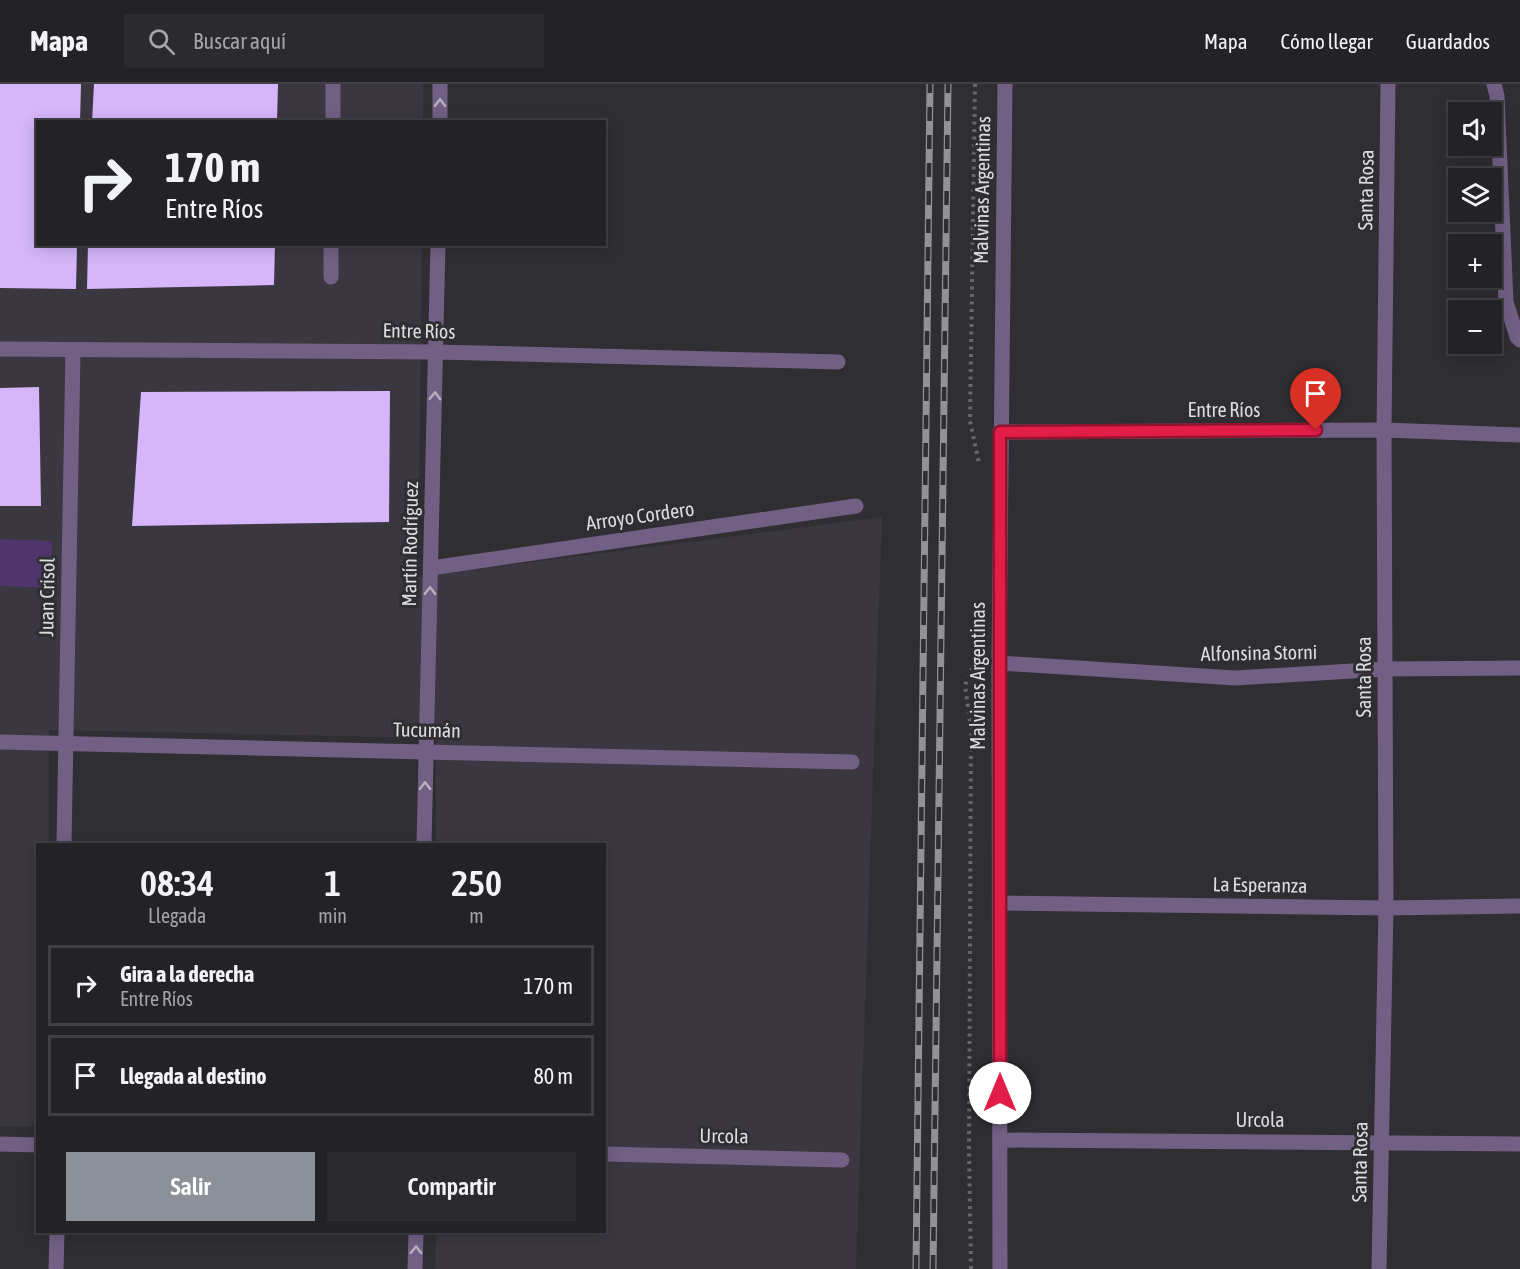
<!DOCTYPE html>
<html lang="es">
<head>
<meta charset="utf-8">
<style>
	:root { --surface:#232226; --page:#2b2a2e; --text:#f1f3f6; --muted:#a3a4a7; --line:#403f43; --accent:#8c9099 }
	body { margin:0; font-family:"Asap Condensed",sans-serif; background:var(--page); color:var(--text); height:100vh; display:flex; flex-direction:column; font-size:22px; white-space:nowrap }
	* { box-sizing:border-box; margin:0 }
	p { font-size:20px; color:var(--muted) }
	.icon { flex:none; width:33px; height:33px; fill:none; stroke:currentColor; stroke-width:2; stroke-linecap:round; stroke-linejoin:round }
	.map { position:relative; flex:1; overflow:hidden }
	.details { position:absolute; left:36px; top:759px; width:570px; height:390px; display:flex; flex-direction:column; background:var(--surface); border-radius:0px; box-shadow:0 3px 15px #0003,0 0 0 2px var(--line) }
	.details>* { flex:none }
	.hud { position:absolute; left:36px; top:36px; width:570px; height:126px; border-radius:0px; box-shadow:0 3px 15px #0003,0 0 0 2px var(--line); background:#232226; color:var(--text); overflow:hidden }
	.tools { position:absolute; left:1448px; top:18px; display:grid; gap:12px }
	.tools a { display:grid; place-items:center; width:54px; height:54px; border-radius:0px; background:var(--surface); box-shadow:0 3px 15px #0003,0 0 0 2px var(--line); font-size:30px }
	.pin { position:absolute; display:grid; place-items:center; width:51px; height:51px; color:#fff; margin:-62px -26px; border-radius:50% 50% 50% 0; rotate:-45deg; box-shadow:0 0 6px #0007 }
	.pin .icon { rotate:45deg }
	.me { position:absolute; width:66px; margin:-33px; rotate:0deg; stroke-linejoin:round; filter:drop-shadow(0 0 4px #0008) }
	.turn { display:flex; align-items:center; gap:21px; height:126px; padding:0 30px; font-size:27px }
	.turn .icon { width:78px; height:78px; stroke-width:2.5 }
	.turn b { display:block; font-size:42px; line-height:51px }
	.eta { display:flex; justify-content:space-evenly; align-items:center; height:102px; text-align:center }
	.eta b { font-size:36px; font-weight:600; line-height:42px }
	.button { display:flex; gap:12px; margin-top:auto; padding:12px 30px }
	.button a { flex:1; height:69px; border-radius:0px; background:var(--accent); color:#fff; font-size:24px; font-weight:600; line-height:69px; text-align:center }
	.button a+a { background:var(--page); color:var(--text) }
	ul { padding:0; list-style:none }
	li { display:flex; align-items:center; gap:18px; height:81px; margin:0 12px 9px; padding:0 18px; border:3px solid var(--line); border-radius:0px }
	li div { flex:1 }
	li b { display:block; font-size:22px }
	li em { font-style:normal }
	header { display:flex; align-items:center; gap:36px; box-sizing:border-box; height:84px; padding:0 30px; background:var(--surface); border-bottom:2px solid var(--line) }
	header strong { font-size:28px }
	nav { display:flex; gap:33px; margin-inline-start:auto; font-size:21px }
	.search { width:420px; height:54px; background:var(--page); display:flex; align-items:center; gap:15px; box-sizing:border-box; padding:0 21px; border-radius:0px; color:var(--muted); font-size:22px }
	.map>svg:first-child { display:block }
	.built { fill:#3b3740 }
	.green { fill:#50346c }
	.building { fill:#d6b5fb }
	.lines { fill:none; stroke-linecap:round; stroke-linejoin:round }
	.path { stroke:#67666a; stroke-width:4; stroke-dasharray:3 4.5; stroke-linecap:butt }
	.service { stroke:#716084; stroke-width:15 }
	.minor { stroke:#716084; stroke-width:15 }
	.tertiary { stroke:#716084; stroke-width:15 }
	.rail-casing { stroke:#929194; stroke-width:7 }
	.rail { stroke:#2f2e32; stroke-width:4.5; stroke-dasharray:14; stroke-linecap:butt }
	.oneway { stroke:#b7b0be }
	.route-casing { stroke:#92132f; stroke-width:15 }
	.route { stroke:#e11d48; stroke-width:10 }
	.labels { text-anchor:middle; stroke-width:6; stroke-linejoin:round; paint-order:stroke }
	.street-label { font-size:20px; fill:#dcdbde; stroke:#2f2e32 }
</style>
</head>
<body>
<header>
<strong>Mapa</strong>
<div class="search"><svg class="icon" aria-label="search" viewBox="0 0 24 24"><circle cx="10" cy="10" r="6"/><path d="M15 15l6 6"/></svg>Buscar aquí</div>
<nav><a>Mapa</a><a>Cómo llegar</a><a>Guardados</a></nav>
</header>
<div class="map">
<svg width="1520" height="1185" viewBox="0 0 1520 1185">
	<rect width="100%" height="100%" fill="#2f2e32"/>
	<!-- built -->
	<path class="built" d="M 0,0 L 423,0 L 423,37 L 38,38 L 38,160 L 422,161 L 418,493 L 882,433 L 856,1185 L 435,1185 L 436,1148 L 604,1148 L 604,760 L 436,760 L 436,654 L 49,646 L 49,760 L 38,760 L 37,1042 L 0,1042 Z"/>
	<!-- green -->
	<path class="green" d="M 0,455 L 52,457 L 51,504 L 0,502 Z"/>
	<!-- building -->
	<g class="building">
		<path d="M 0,0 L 81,0 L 80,38 L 38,38 L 38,160 L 77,160 L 76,205 L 0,204 Z"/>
		<path d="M 94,0 L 278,0 L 277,38 L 92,38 Z"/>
		<path d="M 88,160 L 275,160 L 274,201 L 87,205 Z"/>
		<path d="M 39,303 L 41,422 L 0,422 L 0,304 Z"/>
		<path d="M 390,307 L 389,438 L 132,442 L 141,308 Z"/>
	</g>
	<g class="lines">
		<!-- path -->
		<g class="path">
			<path d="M 975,0 L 970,337 L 979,379"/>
			<path d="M 971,1185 L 969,1064 L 971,646 L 965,601 L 977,574"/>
		</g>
		<!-- service -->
		<g class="service">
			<path d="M 1494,0 L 1497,12 L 1506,218 L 1517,253 L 1520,256"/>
			<path d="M 333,38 L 333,0"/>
			<path d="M 331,193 L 331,160"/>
		</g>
		<!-- minor -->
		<g class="minor">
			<path d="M 440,38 L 440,0"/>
			<path d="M 0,265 L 436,268 L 838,278"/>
			<path d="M 431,484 L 856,422"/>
			<path d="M 999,579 L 1235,594 L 1385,585 L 1520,584"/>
			<path d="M 0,658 L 852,678"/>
			<path d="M 64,760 L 73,266"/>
			<path d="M 424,760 L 438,160"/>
			<path d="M 1000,819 L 1386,824 L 1520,822"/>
			<path d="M 1000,1056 L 1520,1060"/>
			<path d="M 0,1060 L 38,1061"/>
			<path d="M 604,1070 L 842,1076"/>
			<path d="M 56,1185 L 57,1148"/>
			<path d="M 415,1185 L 416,1148"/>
			<path d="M 1379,1185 L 1386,824 L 1384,346 L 1388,0"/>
		</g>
		<!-- tertiary -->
		<g class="tertiary">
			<path d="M 1000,348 L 1384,346 L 1520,351"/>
			<path d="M 1000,1185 L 999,579 L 1005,0"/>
		</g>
		<!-- rail casing -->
		<g class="rail-casing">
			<g id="rail">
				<path d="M 916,1185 L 930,0"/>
				<path d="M 933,1185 L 948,0"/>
			</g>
		</g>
		<!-- rail -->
		<use href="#rail" class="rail"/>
	</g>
	<!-- one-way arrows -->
	<defs><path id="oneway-chevron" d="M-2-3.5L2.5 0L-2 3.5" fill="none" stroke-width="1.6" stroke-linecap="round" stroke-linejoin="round" transform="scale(1.5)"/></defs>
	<g class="oneway">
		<use href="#oneway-chevron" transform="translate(440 19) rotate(-89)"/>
		<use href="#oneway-chevron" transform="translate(435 312) rotate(-88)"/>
		<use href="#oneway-chevron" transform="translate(430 507) rotate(-89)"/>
		<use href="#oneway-chevron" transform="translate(425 702) rotate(-89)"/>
		<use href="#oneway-chevron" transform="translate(416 1166) rotate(-89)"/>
	</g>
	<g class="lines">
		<!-- route casing -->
		<g class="route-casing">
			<path id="route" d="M 1000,1009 L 1000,348 L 1316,346"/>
		</g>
		<!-- route -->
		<use href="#route" class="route"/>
	</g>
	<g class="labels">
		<!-- street labels -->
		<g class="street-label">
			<text transform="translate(982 106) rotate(-89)" y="7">Malvinas Argentinas</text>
			<text transform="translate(1366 106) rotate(-89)" y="7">Santa Rosa</text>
			<text transform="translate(419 247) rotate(1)" y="7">Entre Ríos</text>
			<text x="1224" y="333">Entre Ríos</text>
			<text transform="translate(640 432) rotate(-8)" y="7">Arroyo Cordero</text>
			<text transform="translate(410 460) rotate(-89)" y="7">Martín Rodríguez</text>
			<text transform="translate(47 513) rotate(-89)" y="7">Juan Crisol</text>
			<text transform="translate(1259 569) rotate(-1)" y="7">Alfonsina Storni</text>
			<text transform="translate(978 592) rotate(-90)" y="7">Malvinas Argentinas</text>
			<text transform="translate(1364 593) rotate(-90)" y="7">Santa Rosa</text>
			<text transform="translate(427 646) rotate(1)" y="7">Tucumán</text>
			<text transform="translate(1260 801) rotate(1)" y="7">La Esperanza</text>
			<text x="1260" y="1043">Urcola</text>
			<text transform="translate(724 1052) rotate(1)" y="7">Urcola</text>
			<text transform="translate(1360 1078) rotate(-89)" y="7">Santa Rosa</text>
		</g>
	</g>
</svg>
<div class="tools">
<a><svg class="icon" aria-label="sound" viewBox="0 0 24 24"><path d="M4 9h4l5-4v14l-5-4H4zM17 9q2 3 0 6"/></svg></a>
<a><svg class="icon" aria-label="layers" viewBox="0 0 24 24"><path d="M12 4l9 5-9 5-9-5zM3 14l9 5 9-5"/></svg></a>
<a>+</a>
<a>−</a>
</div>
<div class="pin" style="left:1316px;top:346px;background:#d93025"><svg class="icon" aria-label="arrive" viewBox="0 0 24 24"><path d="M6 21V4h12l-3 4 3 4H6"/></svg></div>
<svg class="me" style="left:1000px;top:1009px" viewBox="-20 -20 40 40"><circle r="19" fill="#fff"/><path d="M0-13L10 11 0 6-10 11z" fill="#e11d48"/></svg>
<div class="hud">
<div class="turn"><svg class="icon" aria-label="right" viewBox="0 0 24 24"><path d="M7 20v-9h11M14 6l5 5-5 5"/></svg><div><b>170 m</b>Entre Ríos</div></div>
</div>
<section class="details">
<div class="eta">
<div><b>08:34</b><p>Llegada</p></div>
<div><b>1</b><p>min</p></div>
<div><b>250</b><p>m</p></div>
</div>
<ul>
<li><svg class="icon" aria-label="right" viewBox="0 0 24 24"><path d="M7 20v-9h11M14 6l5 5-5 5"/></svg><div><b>Gira a la derecha</b><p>Entre Ríos</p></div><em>170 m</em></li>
<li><svg class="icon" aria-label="arrive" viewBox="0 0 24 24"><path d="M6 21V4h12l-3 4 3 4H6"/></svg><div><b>Llegada al destino</b></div><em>80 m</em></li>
</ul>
<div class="button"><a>Salir</a><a>Compartir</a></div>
</section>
</div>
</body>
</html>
